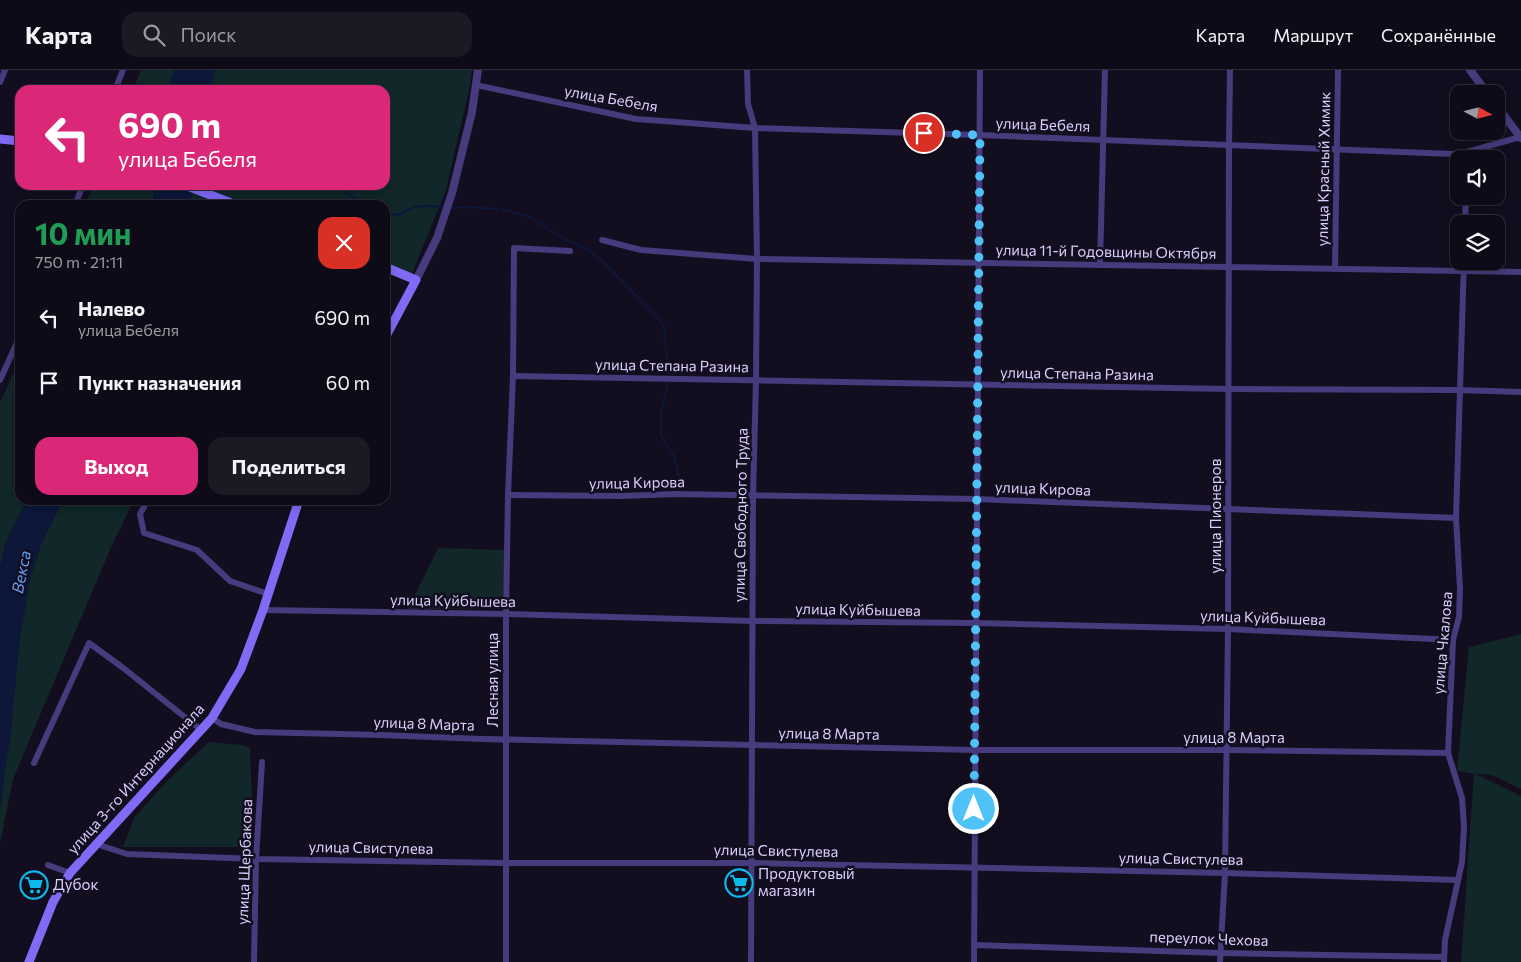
<!DOCTYPE html>
<html lang="ru">
<head>
<meta charset="utf-8">
<style>
	:root { --surface:#0e0a17; --page:#1c1824; --text:#f1f3f6; --muted:#9b9aa1; --line:#2e2b36; --accent:#db2777 }
	body { margin:0; font-family:Commissioner,sans-serif; background:var(--page); color:var(--text); height:100vh; display:flex; flex-direction:column; font-size:19px; white-space:nowrap }
	* { box-sizing:border-box; margin:0 }
	p { font-size:16px; color:var(--muted) }
	.icon { flex:none; width:28px; height:28px; fill:none; stroke:currentColor; stroke-width:2; stroke-linecap:round; stroke-linejoin:round }
	.map { position:relative; flex:1; overflow:hidden }
	.sheet { position:absolute; left:15px; top:130px; width:375px; height:305px; display:flex; flex-direction:column; background:var(--surface); border-radius:15px; box-shadow:0 2px 12px #0003,0 0 0 1px var(--line) }
	.sheet>* { flex:none }
	.top-card { position:absolute; left:15px; top:15px; width:375px; height:105px; border-radius:15px; box-shadow:0 2px 12px #0003,0 0 0 1px var(--line); background:#db2777; color:#fff; overflow:hidden }
	.needle { width:32px; rotate:97deg }
	.tools { position:absolute; left:1450px; top:15px; display:grid; gap:10px }
	.tools a { display:grid; place-items:center; width:55px; height:55px; border-radius:10px; background:var(--surface); box-shadow:0 2px 12px #0003,0 0 0 1px var(--line); font-size:25px }
	.pin { position:absolute; display:grid; place-items:center; width:42px; height:42px; color:#fff; margin:-21px; border:2px solid #fff; border-radius:50%; box-shadow:0 1px 5px #0007 }
	.me { position:absolute; width:55px; margin:-28px; rotate:0deg; stroke-linejoin:round; filter:drop-shadow(0 0 4px #0008) }
	.turn { display:flex; align-items:center; gap:18px; height:105px; padding:0 20px; font-size:22px }
	.turn .icon { width:65px; height:65px; stroke-width:2.5 }
	.turn b { display:block; font-size:35px; line-height:42px }
	.round { display:grid; place-items:center; flex:none; width:52px; height:52px; border-radius:15px; background:var(--page) }
	.overview { display:flex; align-items:center; justify-content:space-between; height:85px; padding:0 20px }
	h1 { font-size:30px; font-weight:700; line-height:38px; color:#1e9e55 }
	.button { display:flex; gap:10px; margin-top:auto; padding:10px 20px }
	.button a { flex:1; height:58px; border-radius:15px; background:var(--accent); color:#fff; font-size:20px; font-weight:700; line-height:58px; text-align:center }
	.button a+a { background:var(--page); color:var(--text) }
	ul { padding:0; list-style:none }
	li { display:flex; align-items:center; gap:15px; height:65px; padding:0 20px }
	li div { flex:1 }
	li b { display:block; font-size:19px }
	li em { font-style:normal }
	header { display:flex; align-items:center; gap:30px; box-sizing:border-box; height:70px; padding:0 25px; background:var(--surface); border-bottom:1px solid var(--line) }
	header strong { font-size:24px }
	nav { display:flex; gap:28px; margin-inline-start:auto; font-size:18px }
	.search { width:350px; height:45px; background:var(--page); display:flex; align-items:center; gap:12px; box-sizing:border-box; padding:0 18px; border-radius:15px; color:var(--muted); font-size:19px }
	.map>svg:first-child { display:block }
	.green { fill:#112729 }
	.water { fill:#0c173a }
	.lines { fill:none; stroke-linecap:round; stroke-linejoin:round }
	.stream { stroke:#0c173a; stroke-width:2 }
	.minor { stroke:#463b7c; stroke-width:6 }
	.tertiary { stroke:#463b7c; stroke-width:8 }
	.secondary { stroke:#806bf7; stroke-width:9 }
	.route { stroke:#4fc3f7; stroke-width:9; stroke-dasharray:0 16.2 }
	.labels { text-anchor:middle; stroke-width:5; stroke-linejoin:round; paint-order:stroke }
	.street-label { font-size:15px; fill:#d9cffc; stroke:#130e1f }
	.poi-label { font-size:15px; fill:#d9cffc; stroke:#130e1f; text-anchor:start }
	.water-label { font-size:16px; font-style:italic; fill:#63a0f6; stroke:#130e1f }
</style>
</head>
<body>
<header>
<strong>Карта</strong>
<div class="search"><svg class="icon" aria-label="search" viewBox="0 0 24 24"><circle cx="10" cy="10" r="6"/><path d="M15 15l6 6"/></svg>Поиск</div>
<nav><a>Карта</a><a>Маршрут</a><a>Сохранённые</a></nav>
</header>
<div class="map">
<svg width="1521" height="892" viewBox="0 0 1521 892">
	<rect width="100%" height="100%" fill="#130e1f"/>
	<!-- green -->
	<g class="green">
		<path d="M 141,0 L 175,0 L 168,20 L 133,20 Z"/>
		<path d="M 215,0 L 472,0 L 470,16 L 446,120 L 409,211 L 385,202 L 385,135 L 190,135 L 193,115 L 385,115 L 385,20 L 210,20 Z"/>
		<path d="M 94,115 L 154,115 L 153,135 L 85,135 Z"/>
		<path d="M 20,289 L 20,430 L 27,430 L 6,472 L 0,498 L 0,332 Z"/>
		<path d="M 63,430 L 134,430 L 111,477 L 13,709 L 0,774 L 0,738 L 20,566 L 31,505 L 41,474 Z"/>
		<path d="M 438,478 L 505,480 L 503,539 L 408,539 Z"/>
		<path d="M 1521,564 L 1521,719 L 1492,705 L 1476,704 L 1521,726 L 1521,892 L 1461,892 L 1474,704 L 1457,701 L 1469,577 Z"/>
		<path d="M 209,672 L 242,675 L 250,678 L 253,758 L 247,777 L 123,777 L 134,748 L 167,711 Z"/>
	</g>
	<!-- water -->
	<g class="water">
		<path d="M 175,0 L 215,0 L 210,20 L 168,20 Z"/>
		<path d="M 154,115 L 193,115 L 190,135 L 153,135 Z"/>
		<path d="M 27,430 L 63,430 L 41,474 L 31,505 L 20,566 L 11,661 L 0,738 L 0,498 L 6,472 Z"/>
	</g>
	<g class="lines">
		<!-- stream -->
		<g class="stream">
			<path d="M 338,115 L 348,124 L 367,135"/>
			<path d="M 450,138 L 470,137 L 497,139"/>
			<path d="M 502,139 L 529,147 L 566,170 L 587,179 L 601,190 L 660,250 L 664,258 L 668,303"/>
			<path d="M 385,143 L 400,145 C 413,133 428,136 445,137"/>
			<path d="M 668,312 L 661,344 L 661,366 L 674,386 L 682,418"/>
		</g>
		<!-- minor -->
		<g class="minor">
			<path d="M 747,0 L 748,34 L 755,58 L 757,189 L 756,310 L 753,426 L 751,892"/>
			<path d="M 0,12 L 5,0"/>
			<path d="M 476,15 L 636,49 L 755,58 L 980,65 L 1452,84 L 1467,82 L 1520,67"/>
			<path d="M 115,20 L 123,0"/>
			<path d="M 75,135 L 83,115"/>
			<path d="M 1465,154 L 1466,126"/>
			<path d="M 602,170 L 641,180 L 757,189 L 1521,202"/>
			<path d="M 1100,195 L 1105,0"/>
			<path d="M 1335,199 L 1338,0"/>
			<path d="M 513,306 L 1229,319 L 1459,320 L 1521,322"/>
			<path d="M 0,310 L 20,266"/>
			<path d="M 508,425 L 621,426 L 675,424 L 976,429 L 1456,448"/>
			<path d="M 148,430 L 140,444 L 144,463 L 197,480 L 230,511 L 268,524"/>
			<path d="M 263,540 L 506,544 L 752,551 L 975,553 L 1228,559 L 1453,570"/>
			<path d="M 212,648 L 221,654 L 255,662 L 381,665 L 482,669 L 975,680 L 1227,680 L 1448,683"/>
			<path d="M 34,693 L 89,573 L 122,597 L 201,660"/>
			<path d="M 96,774 L 127,784 L 256,789 L 505,793 L 752,793 L 1225,803 L 1458,810"/>
			<path d="M 48,795 L 70,803"/>
			<path d="M 974,875 L 1220,883 L 1444,887"/>
			<path d="M 254,892 L 256,789 L 262,692"/>
			<path d="M 506,892 L 506,544 L 508,425 L 513,306 L 514,178 L 570,181"/>
			<path d="M 974,892 L 980,0"/>
			<path d="M 1220,892 L 1225,803 L 1228,559 L 1229,75 L 1230,0"/>
			<path d="M 1444,892 L 1445,870 L 1462,792 L 1464,757 L 1462,728 L 1448,683 L 1453,570 L 1459,547 L 1460,518 L 1456,448 L 1464,191"/>
		</g>
		<!-- tertiary -->
		<g class="tertiary">
			<path d="M 1470,0 L 1488,24"/>
			<path d="M 1496,35 L 1521,68"/>
			<path d="M 416,210 L 437,168 L 452,123 L 472,42 L 478,0"/>
		</g>
		<!-- secondary -->
		<g class="secondary">
			<path d="M 0,69 L 20,71"/>
			<path d="M 185,115 L 236,135"/>
			<path d="M 385,197 L 416,210 L 385,268"/>
			<path d="M 29,892 L 53,832 L 70,803 L 212,648 L 241,599 L 263,540 L 299,430"/>
		</g>
	</g>
	<g class="lines">
		<!-- route -->
		<path class="route" d="M 924,63 L 980,65 L 974,739"/>
	</g>
	<!-- icons -->
	<defs>
		<g id="supermarket-ring" transform="scale(1.4375)"><circle r="9.5" fill="#130e1f" stroke="#0db9ea" stroke-width="1.5"/><path d="M-6-5.5h2.5l.6 2H6L4.5 2H-2.5L-4.4-4H-6ZM-1.5 3.2a1.3 1.3 0 1 0 .1 0ZM3 3.2a1.3 1.3 0 1 0 .1 0Z" fill="#0db9ea"/></g>
	</defs>
	<g fill-rule="evenodd">
		<use href="#supermarket-ring" x="739" y="813"/>
		<use href="#supermarket-ring" x="34" y="815"/>
	</g>
	<g class="labels">
		<!-- street labels -->
		<g class="street-label">
			<text transform="translate(611 29) rotate(10)" y="5">улица Бебеля</text>
			<text transform="translate(1043 55) rotate(2)" y="5">улица Бебеля</text>
			<text transform="translate(1324 99) rotate(-89)" y="5">улица Красный Химик</text>
			<text transform="translate(1106 182) rotate(1)" y="5">улица 11-й Годовщины Октября</text>
			<text transform="translate(672 296) rotate(1)" y="5">улица Степана Разина</text>
			<text transform="translate(1077 304) rotate(1)" y="5">улица Степана Разина</text>
			<text transform="translate(637 413) rotate(-1)" y="5">улица Кирова</text>
			<text transform="translate(1043 419) rotate(2)" y="5">улица Кирова</text>
			<text transform="translate(741 445) rotate(-89)" y="5">улица Свободного Труда</text>
			<text transform="translate(1216 446) rotate(-90)" y="5">улица Пионеров</text>
			<text transform="translate(453 531) rotate(1)" y="5">улица Куйбышева</text>
			<text transform="translate(858 540) rotate(1)" y="5">улица Куйбышева</text>
			<text transform="translate(1263 548) rotate(2)" y="5">улица Куйбышева</text>
			<text transform="translate(1443 573) rotate(-85)" y="5">улица Чкалова</text>
			<text transform="translate(493 610) rotate(-90)" y="5">Лесная улица</text>
			<text transform="translate(424 654) rotate(2)" y="5">улица 8 Марта</text>
			<text transform="translate(829 664) rotate(1)" y="5">улица 8 Марта</text>
			<text x="1234" y="673">улица 8 Марта</text>
			<text transform="translate(136 709) rotate(-48)" y="5">улица 3-го Интернационала</text>
			<text transform="translate(371 778) rotate(1)" y="5">улица Свистулева</text>
			<text transform="translate(776 781) rotate(1)" y="5">улица Свистулева</text>
			<text transform="translate(1181 789) rotate(1)" y="5">улица Свистулева</text>
			<text transform="translate(245 792) rotate(-88)" y="5">улица Щербакова</text>
			<text transform="translate(1209 869) rotate(2)" y="5">переулок Чехова</text>
		</g>
		<!-- poi labels -->
		<g class="poi-label">
			<text x="758" y="809">Продуктовый<tspan x="758" dy="17">магазин</tspan></text>
			<text x="53" y="820">Дубок</text>
		</g>
		<!-- water labels -->
		<g class="water-label">
			<text transform="translate(21 502) rotate(-79)" y="6">Векса</text>
		</g>
	</g>
</svg>
<div class="tools">
<a><svg class="needle" viewBox="-14 -14 28 28"><path d="M0-13l5 13h-10z" fill="#e53935"/><path d="M0 13l5-13h-10z" fill="#9b9aa1"/></svg></a>
<a><svg class="icon" aria-label="sound" viewBox="0 0 24 24"><path d="M4 9h4l5-4v14l-5-4H4zM17 9q2 3 0 6"/></svg></a>
<a><svg class="icon" aria-label="layers" viewBox="0 0 24 24"><path d="M12 4l9 5-9 5-9-5zM3 14l9 5 9-5"/></svg></a>
</div>
<div class="pin" style="left:924px;top:63px;background:#d93025"><svg class="icon" aria-label="arrive" viewBox="0 0 24 24"><path d="M6 21V4h12l-3 4 3 4H6"/></svg></div>
<svg class="me" style="left:974px;top:739px" viewBox="-20 -20 40 40"><circle r="17" fill="#4fc3f7" stroke="#fff" stroke-width="3"/><path d="M0-11L8 9 0 5-8 9z" fill="#fff"/></svg>
<div class="top-card">
<div class="turn"><svg class="icon" aria-label="left" viewBox="0 0 24 24"><path d="M17 20v-9H6M10 6l-5 5 5 5"/></svg><div><b>690 m</b>улица Бебеля</div></div>
</div>
<section class="sheet">
<div class="overview"><div><h1>10 мин</h1><p>750 m · 21:11</p></div><a class="round" style="background:#d93025;color:#fff"><svg class="icon" aria-label="close" viewBox="0 0 24 24"><path d="M6 6l12 12M18 6L6 18"/></svg></a></div>
<ul>
<li><svg class="icon" aria-label="left" viewBox="0 0 24 24"><path d="M17 20v-9H6M10 6l-5 5 5 5"/></svg><div><b>Налево</b><p>улица Бебеля</p></div><em>690 m</em></li>
<li><svg class="icon" aria-label="arrive" viewBox="0 0 24 24"><path d="M6 21V4h12l-3 4 3 4H6"/></svg><div><b>Пункт назначения</b></div><em>60 m</em></li>
</ul>
<div class="button"><a>Выход</a><a>Поделиться</a></div>
</section>
</div>
</body>
</html>
